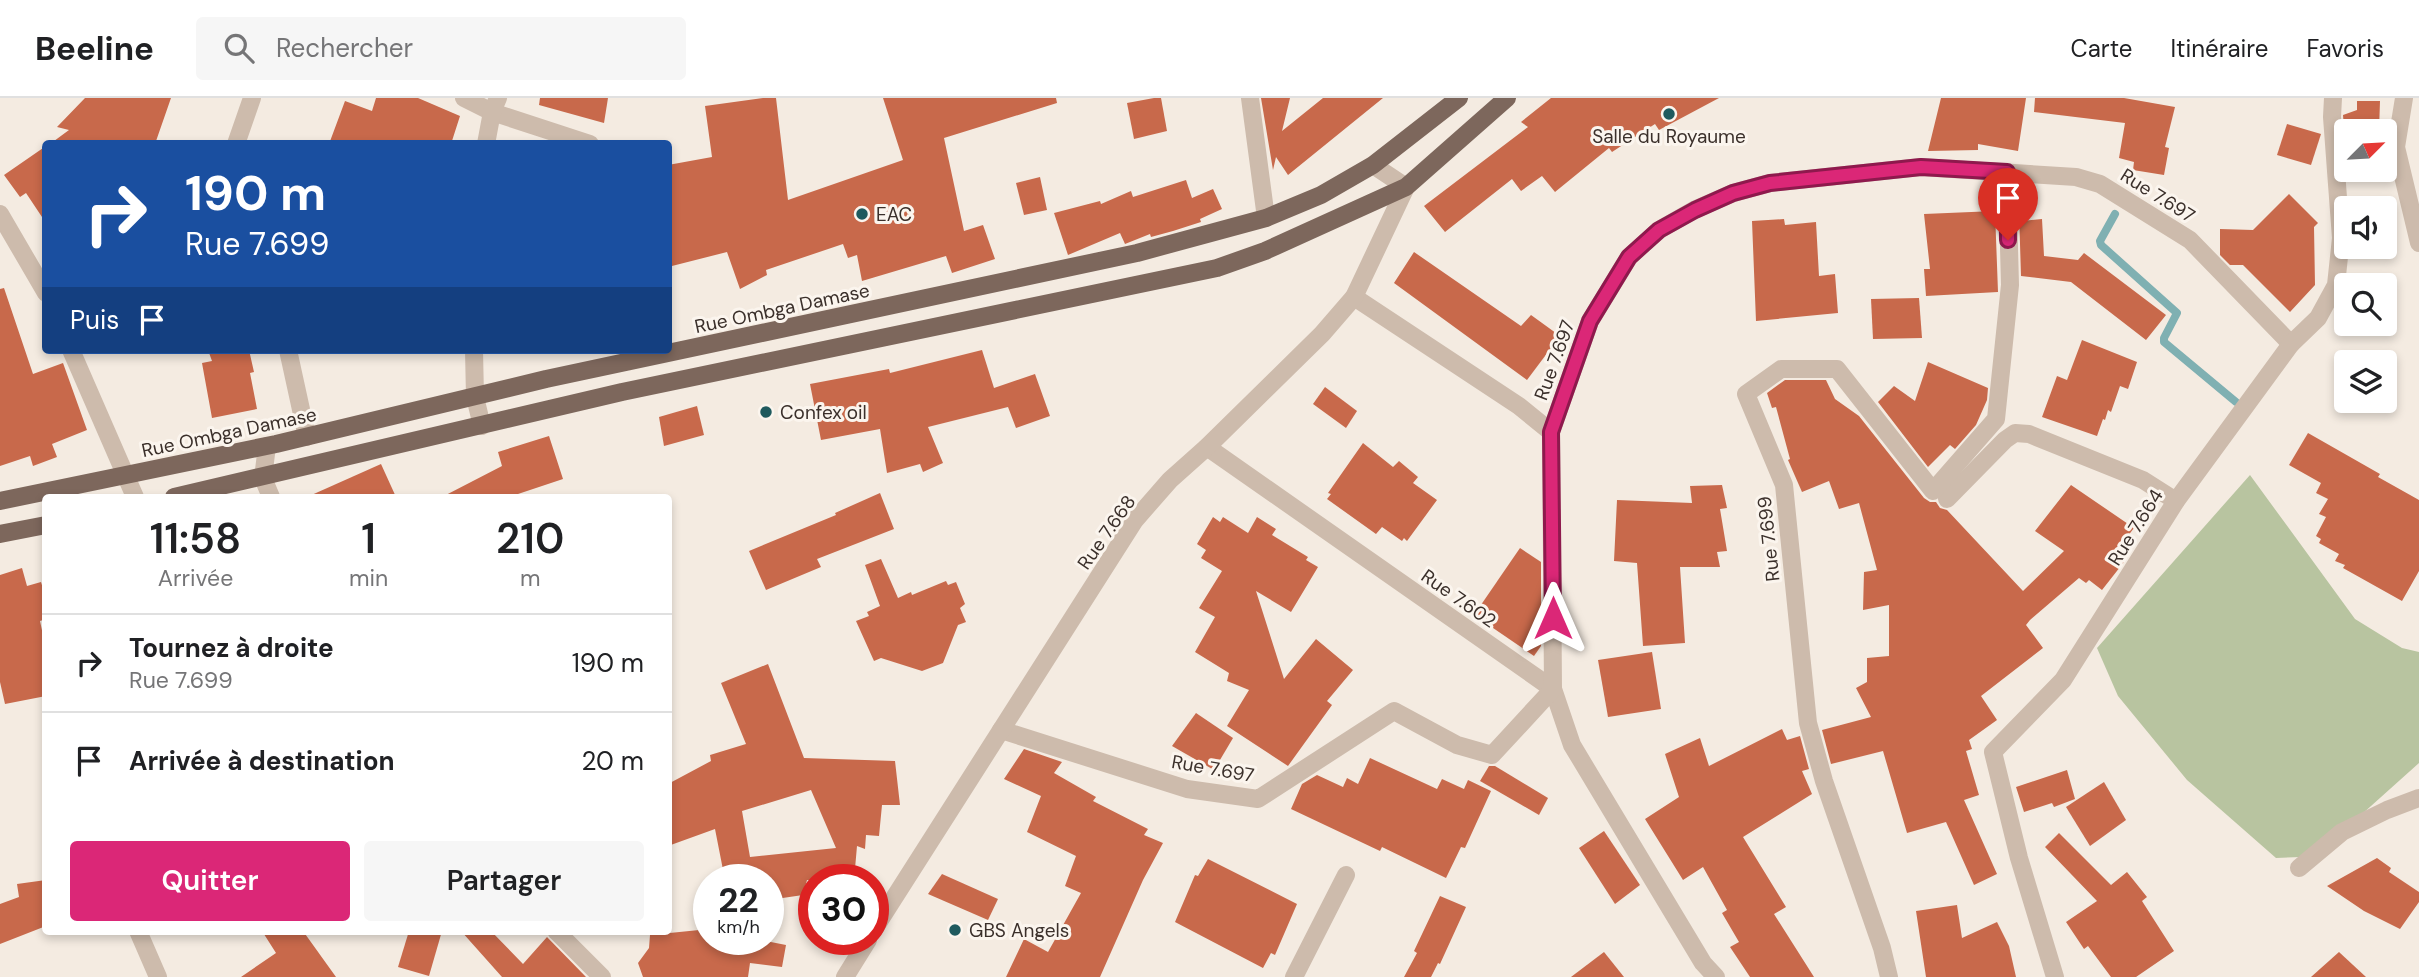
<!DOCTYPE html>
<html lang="fr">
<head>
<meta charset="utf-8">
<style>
	:root { --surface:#fff; --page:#f6f6f6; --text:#202124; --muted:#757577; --line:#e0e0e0; --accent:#db2777 }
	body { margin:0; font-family:"DM Sans",sans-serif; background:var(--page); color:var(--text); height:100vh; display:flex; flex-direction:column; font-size:26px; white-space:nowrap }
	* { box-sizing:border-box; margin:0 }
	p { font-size:23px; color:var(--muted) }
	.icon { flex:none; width:38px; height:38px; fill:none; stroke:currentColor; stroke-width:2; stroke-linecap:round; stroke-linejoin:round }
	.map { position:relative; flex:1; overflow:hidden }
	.drawer { position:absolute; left:42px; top:396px; width:630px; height:441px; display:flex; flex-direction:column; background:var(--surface); border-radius:7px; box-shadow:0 4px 10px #0003 }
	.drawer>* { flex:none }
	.banner { position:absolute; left:42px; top:42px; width:630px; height:214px; border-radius:7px; box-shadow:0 4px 10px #0003; background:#1a4fa0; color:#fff; overflow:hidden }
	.needle { width:46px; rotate:66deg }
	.fabs { position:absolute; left:2334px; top:21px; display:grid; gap:14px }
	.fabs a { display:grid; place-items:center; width:63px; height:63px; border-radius:7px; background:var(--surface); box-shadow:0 4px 10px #0003; font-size:35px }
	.speed { position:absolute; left:693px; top:766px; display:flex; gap:14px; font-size:35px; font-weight:700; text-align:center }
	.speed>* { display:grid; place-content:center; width:91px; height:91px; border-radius:50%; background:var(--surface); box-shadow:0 4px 10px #0003; line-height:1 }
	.speed small { font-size:18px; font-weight:400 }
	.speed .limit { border:10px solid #d22; background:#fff; color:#111 }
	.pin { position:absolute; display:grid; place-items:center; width:60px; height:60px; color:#fff; margin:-72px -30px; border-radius:50% 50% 50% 0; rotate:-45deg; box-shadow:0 0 7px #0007 }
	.pin .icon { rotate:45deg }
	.me { position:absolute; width:77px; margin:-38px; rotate:0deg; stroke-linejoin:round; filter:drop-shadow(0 0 5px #0008) }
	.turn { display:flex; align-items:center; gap:24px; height:147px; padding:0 28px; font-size:32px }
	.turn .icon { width:91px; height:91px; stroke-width:2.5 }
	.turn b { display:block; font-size:49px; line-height:60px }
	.then { display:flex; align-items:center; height:66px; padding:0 28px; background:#0003; gap:14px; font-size:26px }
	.eta { display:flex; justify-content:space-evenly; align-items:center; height:119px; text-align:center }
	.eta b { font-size:42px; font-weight:600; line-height:49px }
	.action { display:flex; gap:14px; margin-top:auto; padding:14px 28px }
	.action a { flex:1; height:80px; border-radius:7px; background:var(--accent); color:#fff; font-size:28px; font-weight:600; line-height:80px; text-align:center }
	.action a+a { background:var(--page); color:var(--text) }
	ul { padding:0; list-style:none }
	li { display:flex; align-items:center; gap:21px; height:98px; padding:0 28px; border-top:2px solid var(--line) }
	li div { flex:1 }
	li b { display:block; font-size:26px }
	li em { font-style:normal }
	header { display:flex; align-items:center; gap:42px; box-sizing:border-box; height:98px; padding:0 35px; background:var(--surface); border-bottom:2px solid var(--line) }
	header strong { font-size:33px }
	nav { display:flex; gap:38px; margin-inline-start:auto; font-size:24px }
	.search { width:490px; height:63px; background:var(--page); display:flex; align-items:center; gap:18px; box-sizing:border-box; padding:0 24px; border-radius:7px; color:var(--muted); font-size:26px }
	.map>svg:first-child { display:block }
	.green { fill:#b8c4a0 }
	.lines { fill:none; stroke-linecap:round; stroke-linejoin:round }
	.stream { stroke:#7fb0b2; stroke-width:8 }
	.building { fill:#c8694b; fill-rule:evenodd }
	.minor { stroke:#cdbbac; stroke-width:18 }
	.major { stroke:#7d675c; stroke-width:18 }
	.route-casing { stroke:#8e194d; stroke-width:18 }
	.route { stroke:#db2777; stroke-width:12 }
	.poi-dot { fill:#1f5a5e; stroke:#fbf5ee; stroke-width:2.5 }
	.labels { text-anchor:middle; stroke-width:6; stroke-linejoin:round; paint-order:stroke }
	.poi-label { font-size:19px; fill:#3b302b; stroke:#fbf5ee; text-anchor:start }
	.street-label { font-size:19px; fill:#3b302b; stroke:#fbf5ee }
</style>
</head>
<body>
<header>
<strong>Beeline</strong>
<div class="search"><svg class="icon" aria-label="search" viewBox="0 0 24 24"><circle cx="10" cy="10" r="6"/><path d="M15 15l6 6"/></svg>Rechercher</div>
<nav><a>Carte</a><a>Itinéraire</a><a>Favoris</a></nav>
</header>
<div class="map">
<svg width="2419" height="879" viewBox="0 0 2419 879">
	<rect width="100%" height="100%" fill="#f4ebe1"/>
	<!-- green -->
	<path class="green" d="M 2250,377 L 2355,521 L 2402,550 L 2419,554 L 2419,665 L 2342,734 L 2301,759 L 2276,760 L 2187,682 L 2118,598 L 2097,550 Z"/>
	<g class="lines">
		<!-- stream -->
		<path class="stream" d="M 2115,116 L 2100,143 L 2101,147 L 2177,215 L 2164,240 L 2164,244 L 2236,304"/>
	</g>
	<!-- building -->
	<g class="building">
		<path d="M 85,0 L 171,0 L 155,46 L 50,46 L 69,32 L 57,29 Z"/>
		<path d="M 376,0 L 418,0 L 460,18 L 451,46 L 329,46 L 345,3 L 372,13 Z"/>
		<path d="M 540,0 L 608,0 L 604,25 L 539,7 Z"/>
		<path d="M 763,0 L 776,0 L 788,102 L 903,62 L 883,0 L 1056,0 L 1057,5 L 944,40 L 964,133 L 983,127 L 995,161 L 952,175 L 946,158 L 862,183 L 857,157 L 848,160 L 843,146 L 766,172 L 767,177 L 740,191 L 727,154 L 668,169 L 668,67 L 712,59 L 705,8 Z"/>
		<path d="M 1154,0 L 1161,0 L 1167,33 L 1134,41 L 1127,5 Z"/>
		<path d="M 1261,0 L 1290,0 L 1282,33 L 1323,0 L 1383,0 L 1288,77 L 1276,59 L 1273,72 Z"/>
		<path d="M 1551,0 L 1719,0 L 1659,32 L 1655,26 L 1612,54 L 1609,50 L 1555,94 L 1542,78 L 1521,93 L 1512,81 L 1445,134 L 1424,108 L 1528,29 L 1521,24 Z"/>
		<path d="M 1941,0 L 2026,0 L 2018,53 L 1978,46 L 1978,52 L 1928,53 Z"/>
		<path d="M 2035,0 L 2124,0 L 2175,9 L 2165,49 L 2169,50 L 2164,77 L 2133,72 L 2134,64 L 2119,60 L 2125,25 L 2034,14 Z"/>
		<path d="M 2357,3 L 2380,3 L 2379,33 L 2344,30 L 2343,17 L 2357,12 Z"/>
		<path d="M 2287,26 L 2321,36 L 2311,67 L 2277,57 Z"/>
		<path d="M 46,48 L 46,125 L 26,95 L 20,99 L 4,77 Z"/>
		<path d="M 1040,79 L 1047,112 L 1024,117 L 1016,85 Z"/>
		<path d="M 1186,82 L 1192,100 L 1213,91 L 1222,111 L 1200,121 L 1201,124 L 1173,133 L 1151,139 L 1150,136 L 1125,146 L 1120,135 L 1068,157 L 1054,115 L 1100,103 L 1101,106 L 1131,93 L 1133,99 Z"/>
		<path d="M 2289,96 L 2318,125 L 2314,129 L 2315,187 L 2290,214 L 2243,167 L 2230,167 L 2220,157 L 2220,131 L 2253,132 Z"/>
		<path d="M 1995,113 L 1998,194 L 1926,198 L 1924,171 L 1930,171 L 1924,116 Z"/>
		<path d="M 2019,113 L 2021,113 L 2022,123 L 2042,121 L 2044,158 L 2078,162 L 2084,155 L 2166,217 L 2146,242 L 2071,184 L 2021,178 Z"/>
		<path d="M 1784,121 L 1785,127 L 1816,124 L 1819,178 L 1835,176 L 1838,215 L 1756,223 L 1752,123 Z"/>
		<path d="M 1414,154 L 1521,228 L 1531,217 L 1560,238 L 1527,282 L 1394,185 Z"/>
		<path d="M 4,190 L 33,276 L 63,265 L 87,332 L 52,346 L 57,359 L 33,368 L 30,358 L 0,368 L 0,191 Z"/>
		<path d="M 1919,200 L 1922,240 L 1873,241 L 1871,201 Z"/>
		<path d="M 2082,242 L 2137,264 L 2128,291 L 2120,288 L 2111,314 L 2108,312 L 2105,322 L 2103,321 L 2097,338 L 2042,319 L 2057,278 L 2067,282 Z"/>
		<path d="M 208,252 L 249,252 L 254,274 L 250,275 L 257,311 L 212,320 L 202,265 L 212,263 Z"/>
		<path d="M 982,252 L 994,290 L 1035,276 L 1050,318 L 1016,330 L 1008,309 L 928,329 L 943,365 L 923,374 L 920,366 L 887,375 L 880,331 L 821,342 L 810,286 L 889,271 L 890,275 Z"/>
		<path d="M 1928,264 L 1988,290 L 1987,302 L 1976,327 L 1955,351 L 1950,347 L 1928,369 L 1878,304 L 1894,288 L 1915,303 Z"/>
		<path d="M 1785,282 L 1826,282 L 1835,301 L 1859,318 L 1924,400 L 1930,404 L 1936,404 L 1940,410 L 1947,412 L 2023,493 L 2064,453 L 2035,433 L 2071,387 L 2134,430 L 2114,456 L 2124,464 L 2102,492 L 2089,482 L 2086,485 L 2079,480 L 2030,522 L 2026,527 L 2043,550 L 1981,598 L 1997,622 L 1969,642 L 1972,651 L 1966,653 L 1979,697 L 1964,702 L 1997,776 L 1974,787 L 1946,724 L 1907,735 L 1883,653 L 1831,666 L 1822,632 L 1871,619 L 1856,590 L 1867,584 L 1867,560 L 1889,558 L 1889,507 L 1863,512 L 1864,474 L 1877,472 L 1859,405 L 1839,411 L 1829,383 L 1802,394 L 1788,362 L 1790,361 L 1776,309 L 1772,310 L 1767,295 Z"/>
		<path d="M 1325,289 L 1357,313 L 1346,330 L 1313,306 Z"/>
		<path d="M 697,308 L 704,337 L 664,348 L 659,319 Z"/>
		<path d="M 2308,335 L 2380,376 L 2378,379 L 2419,402 L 2419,473 L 2402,503 L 2343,470 L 2345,467 L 2335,463 L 2339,456 L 2319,445 L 2321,441 L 2316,438 L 2326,419 L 2319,416 L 2328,401 L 2316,395 L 2321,385 L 2289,367 Z"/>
		<path d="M 549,338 L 563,381 L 509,399 L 442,399 L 502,368 L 498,354 Z"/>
		<path d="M 1363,345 L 1393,369 L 1399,363 L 1418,379 L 1413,385 L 1437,402 L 1407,443 L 1404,440 L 1402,443 L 1382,429 L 1376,436 L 1327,401 L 1331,396 L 1328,395 Z"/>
		<path d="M 381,366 L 396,399 L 307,399 Z"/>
		<path d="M 1722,387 L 1727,410 L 1720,411 L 1727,453 L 1717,454 L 1720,469 L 1680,469 L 1685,545 L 1643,548 L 1637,465 L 1614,463 L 1617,402 L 1692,405 L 1690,388 Z"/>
		<path d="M 880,395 L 894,431 L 817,461 L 821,469 L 766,492 L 749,453 L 836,417 L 835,415 Z"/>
		<path d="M 1213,419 L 1220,424 L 1223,419 L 1248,435 L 1257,419 L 1276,431 L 1272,437 L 1308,459 L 1306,462 L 1318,469 L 1291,514 L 1256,493 L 1284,581 L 1316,541 L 1353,572 L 1327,603 L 1332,607 L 1288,668 L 1227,628 L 1249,592 L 1227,583 L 1229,575 L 1195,554 L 1215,519 L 1199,510 L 1222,473 L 1201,460 L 1206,452 L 1197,446 Z"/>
		<path d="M 1520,450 L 1541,464 L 1541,548 L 1534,558 L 1474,517 Z"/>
		<path d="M 881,461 L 898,500 L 911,494 L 912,497 L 946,483 L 948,487 L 956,484 L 965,506 L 960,510 L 966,524 L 958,527 L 943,565 L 922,573 L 881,560 L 874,563 L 856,523 L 869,518 L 867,514 L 880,508 L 865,467 Z"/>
		<path d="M 22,470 L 27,488 L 41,484 L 46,500 L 46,521 L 40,523 L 46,551 L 46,598 L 5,606 L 0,584 L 0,477 Z"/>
		<path d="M 1652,554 L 1661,611 L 1608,619 L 1598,562 Z"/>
		<path d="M 768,566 L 804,660 L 895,663 L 900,707 L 882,707 L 879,738 L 866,737 L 865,751 L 857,748 L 854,782 L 807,782 L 803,797 L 769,802 L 768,782 L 766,777 L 725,782 L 715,731 L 668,748 L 668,686 L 711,663 L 710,657 L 746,646 L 721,585 ZM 811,692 L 836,750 L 750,759 L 742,713 Z"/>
		<path d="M 1196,615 L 1233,640 L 1214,672 L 1172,648 Z"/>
		<path d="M 1782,631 L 1787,642 L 1800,638 L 1809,671 L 1802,673 L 1812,696 L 1743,739 L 1786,809 L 1774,816 L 1814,879 L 1750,879 L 1730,849 L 1739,844 L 1722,815 L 1727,812 L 1703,769 L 1683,782 L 1645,721 L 1679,699 L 1665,656 L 1700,640 L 1709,668 Z"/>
		<path d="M 1024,651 L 1062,664 L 1054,675 L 1096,699 L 1093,703 L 1148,731 L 1144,737 L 1163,745 L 1143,782 L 1100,879 L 1006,879 L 1024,841 L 1048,854 L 1081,795 L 1065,788 L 1076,758 L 1027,734 L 1041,698 L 1004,681 Z"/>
		<path d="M 1370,660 L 1437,691 L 1442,681 L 1464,691 L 1468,682 L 1491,693 L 1465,750 L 1461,749 L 1446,780 L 1382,749 L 1380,753 L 1291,711 L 1302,686 L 1317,677 L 1343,689 L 1347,680 L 1358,686 Z"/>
		<path d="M 1489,668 L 1495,668 L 1548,700 L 1539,717 L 1480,683 Z"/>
		<path d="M 2067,672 L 2075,701 L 2054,709 L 2052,705 L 2024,714 L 2016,689 Z"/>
		<path d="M 2104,684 L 2126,722 L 2090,748 L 2066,709 Z"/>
		<path d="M 1604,733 L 1640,787 L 1615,806 L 1579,750 Z"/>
		<path d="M 2059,735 L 2111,787 L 2127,774 L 2147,799 L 2142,803 L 2174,853 L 2136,879 L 2111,879 L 2088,848 L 2084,851 L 2066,824 L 2097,803 L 2045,749 Z"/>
		<path d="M 2377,760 L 2391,770 L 2389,774 L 2419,794 L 2419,804 L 2400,831 L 2364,813 L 2327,788 Z"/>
		<path d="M 1208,761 L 1297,806 L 1275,857 L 1271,855 L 1263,870 L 1175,824 L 1195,777 L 1198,778 Z"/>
		<path d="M 942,776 L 998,801 L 988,822 L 928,796 Z"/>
		<path d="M 46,782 L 46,828 L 0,846 L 0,806 L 19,799 L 17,786 Z"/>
		<path d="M 1440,798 L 1466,809 L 1440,866 L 1438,865 L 1431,879 L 1404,879 L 1417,855 L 1414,853 Z"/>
		<path d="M 1957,807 L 1962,840 L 1997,824 L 2009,848 L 2016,879 L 1926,879 L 1916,813 Z"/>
		<path d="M 709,831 L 709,842 L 761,842 L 786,847 L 782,869 L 750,865 L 748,879 L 643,879 L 638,865 L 649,850 L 650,837 Z"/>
		<path d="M 262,833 L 303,833 L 336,879 L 241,879 L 276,855 Z"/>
		<path d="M 409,833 L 442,833 L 429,878 L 398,869 Z"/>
		<path d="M 461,833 L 491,833 L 523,866 L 547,839 L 586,879 L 502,879 Z"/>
		<path d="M 1604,854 L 1624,879 L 1571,879 Z"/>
		<path d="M 2339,854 L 2366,879 L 2311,879 Z"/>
	</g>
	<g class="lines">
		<!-- minor -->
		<g class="minor">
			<path d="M 464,0 L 492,14 L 590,46"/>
			<path d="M 1250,0 L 1266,120"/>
			<path d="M 2404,0 L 2396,49 L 2419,145"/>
			<path d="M 236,46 L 252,0"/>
			<path d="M 486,46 L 492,14 L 498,0"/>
			<path d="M 0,116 L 46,195"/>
			<path d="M 1354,199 L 1519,308 L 1551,334"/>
			<path d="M 71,252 L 135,399"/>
			<path d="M 288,252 L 307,339"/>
			<path d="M 474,252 L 475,299 L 482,328"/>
			<path d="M 267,348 L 263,380 L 271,399"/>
			<path d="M 1207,349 L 1553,591 L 1572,647 L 1703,865 L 1716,879"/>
			<path d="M 1947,401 L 2005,342 L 2015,335 L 2029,336 L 2143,382 L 2176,403"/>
			<path d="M 1001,632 L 1187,691 L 1258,701 L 1394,613 L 1457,647 L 1492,657 L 1553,591 L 1551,334 L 1590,223 L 1629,159 L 1659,132 L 1694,112 L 1733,95 L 1770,85 L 1921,69 L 2076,79 L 2100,86 L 2190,142 L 2291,246"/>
			<path d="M 2299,770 L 2342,734 L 2387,712 L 2419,700"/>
			<path d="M 138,833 L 158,879"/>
			<path d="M 556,833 L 602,879"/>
			<path d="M 873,833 L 1135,422 L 1170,382 L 1207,349 L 1322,236 L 1354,199 L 1406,89 L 1373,67"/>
			<path d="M 845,879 L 868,842"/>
			<path d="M 1294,879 L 1346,777"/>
			<path d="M 1889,879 L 1882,850 L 1824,683 L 1808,625 L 1784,387 L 1746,296 L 1781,271 L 1837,271 L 1933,393 L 1996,321 L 2010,187 L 2007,74"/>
			<path d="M 2055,879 L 2019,760 L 1993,654 L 2063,582 L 2176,403 L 2291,246 L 2318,220 L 2336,187 L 2341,140 L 2332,19 L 2333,0"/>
		</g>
		<!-- major -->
		<g class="major">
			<path d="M 174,399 L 622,294 L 1217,170 L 1265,153 L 1406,89 L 1507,0"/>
			<path d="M 0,403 L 276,346 L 546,281 L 1137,155 L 1266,120 L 1321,97 L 1373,67 L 1459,0"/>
			<path d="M 0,436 L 46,427"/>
		</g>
	</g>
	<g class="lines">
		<!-- route casing -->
		<g class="route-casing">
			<path id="route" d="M 1553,520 L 1551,334 L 1590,223 L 1629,159 L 1659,132 L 1695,112 L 1733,95 L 1770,85 L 1921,69 L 2007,74 L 2008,142"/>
		</g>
		<!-- route -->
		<use href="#route" class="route"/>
	</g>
	<!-- markers -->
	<g class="poi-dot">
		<circle cx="1669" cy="16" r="7"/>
		<circle cx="862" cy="116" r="7"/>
		<circle cx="766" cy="314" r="7"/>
		<circle cx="955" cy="832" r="7"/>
	</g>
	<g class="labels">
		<!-- poi labels -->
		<g class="poi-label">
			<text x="1669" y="45" text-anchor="middle">Salle du Royaume</text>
			<text x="876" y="123">EAC</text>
			<text x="780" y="321">Confex oil</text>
			<text x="969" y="839">GBS Angels</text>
		</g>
		<!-- street labels -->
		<g class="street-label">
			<text transform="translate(2158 97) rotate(32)" y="7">Rue 7.697</text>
			<text transform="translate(782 210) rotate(-12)" y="7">Rue Ombga Damase</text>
			<text transform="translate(1554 262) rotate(-70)" y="7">Rue 7.697</text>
			<text transform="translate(229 334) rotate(-12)" y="7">Rue Ombga Damase</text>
			<text transform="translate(2135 429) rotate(-58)" y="7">Rue 7.664</text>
			<text transform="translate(1106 434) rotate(-55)" y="7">Rue 7.668</text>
			<text transform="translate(1768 441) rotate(-96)" y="7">Rue 7.699</text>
			<text transform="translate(1459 500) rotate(35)" y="7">Rue 7.602</text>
			<text transform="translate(1213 670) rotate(10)" y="7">Rue 7.697</text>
		</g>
	</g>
</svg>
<div class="fabs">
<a><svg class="needle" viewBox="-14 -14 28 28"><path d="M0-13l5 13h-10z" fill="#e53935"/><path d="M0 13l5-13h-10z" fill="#757577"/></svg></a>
<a><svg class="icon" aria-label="sound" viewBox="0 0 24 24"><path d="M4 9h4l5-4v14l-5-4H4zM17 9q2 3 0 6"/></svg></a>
<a><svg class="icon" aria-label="search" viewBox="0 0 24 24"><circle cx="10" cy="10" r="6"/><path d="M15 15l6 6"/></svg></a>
<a><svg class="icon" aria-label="layers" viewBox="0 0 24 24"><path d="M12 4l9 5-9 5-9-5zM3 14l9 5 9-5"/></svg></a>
</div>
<div class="speed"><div>22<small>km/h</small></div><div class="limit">30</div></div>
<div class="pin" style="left:2008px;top:142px;background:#d93025"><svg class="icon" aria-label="arrive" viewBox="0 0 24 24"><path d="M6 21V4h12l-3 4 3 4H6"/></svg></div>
<svg class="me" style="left:1553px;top:520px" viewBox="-20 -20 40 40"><path d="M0-17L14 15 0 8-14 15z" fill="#db2777" stroke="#fff" stroke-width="4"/></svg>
<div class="banner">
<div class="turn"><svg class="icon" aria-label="right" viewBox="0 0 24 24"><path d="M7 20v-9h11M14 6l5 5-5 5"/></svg><div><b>190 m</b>Rue 7.699</div></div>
<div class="then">Puis<svg class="icon" aria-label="arrive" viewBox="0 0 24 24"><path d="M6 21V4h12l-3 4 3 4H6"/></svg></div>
</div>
<section class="drawer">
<div class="eta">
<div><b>11:58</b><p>Arrivée</p></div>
<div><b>1</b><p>min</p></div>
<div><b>210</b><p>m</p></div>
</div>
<ul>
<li><svg class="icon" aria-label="right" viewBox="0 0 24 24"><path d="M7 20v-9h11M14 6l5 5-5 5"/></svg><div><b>Tournez à droite</b><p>Rue 7.699</p></div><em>190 m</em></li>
<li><svg class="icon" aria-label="arrive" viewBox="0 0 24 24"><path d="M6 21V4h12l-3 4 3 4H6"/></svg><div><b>Arrivée à destination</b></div><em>20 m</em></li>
</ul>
<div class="action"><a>Quitter</a><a>Partager</a></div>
</section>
</div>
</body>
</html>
